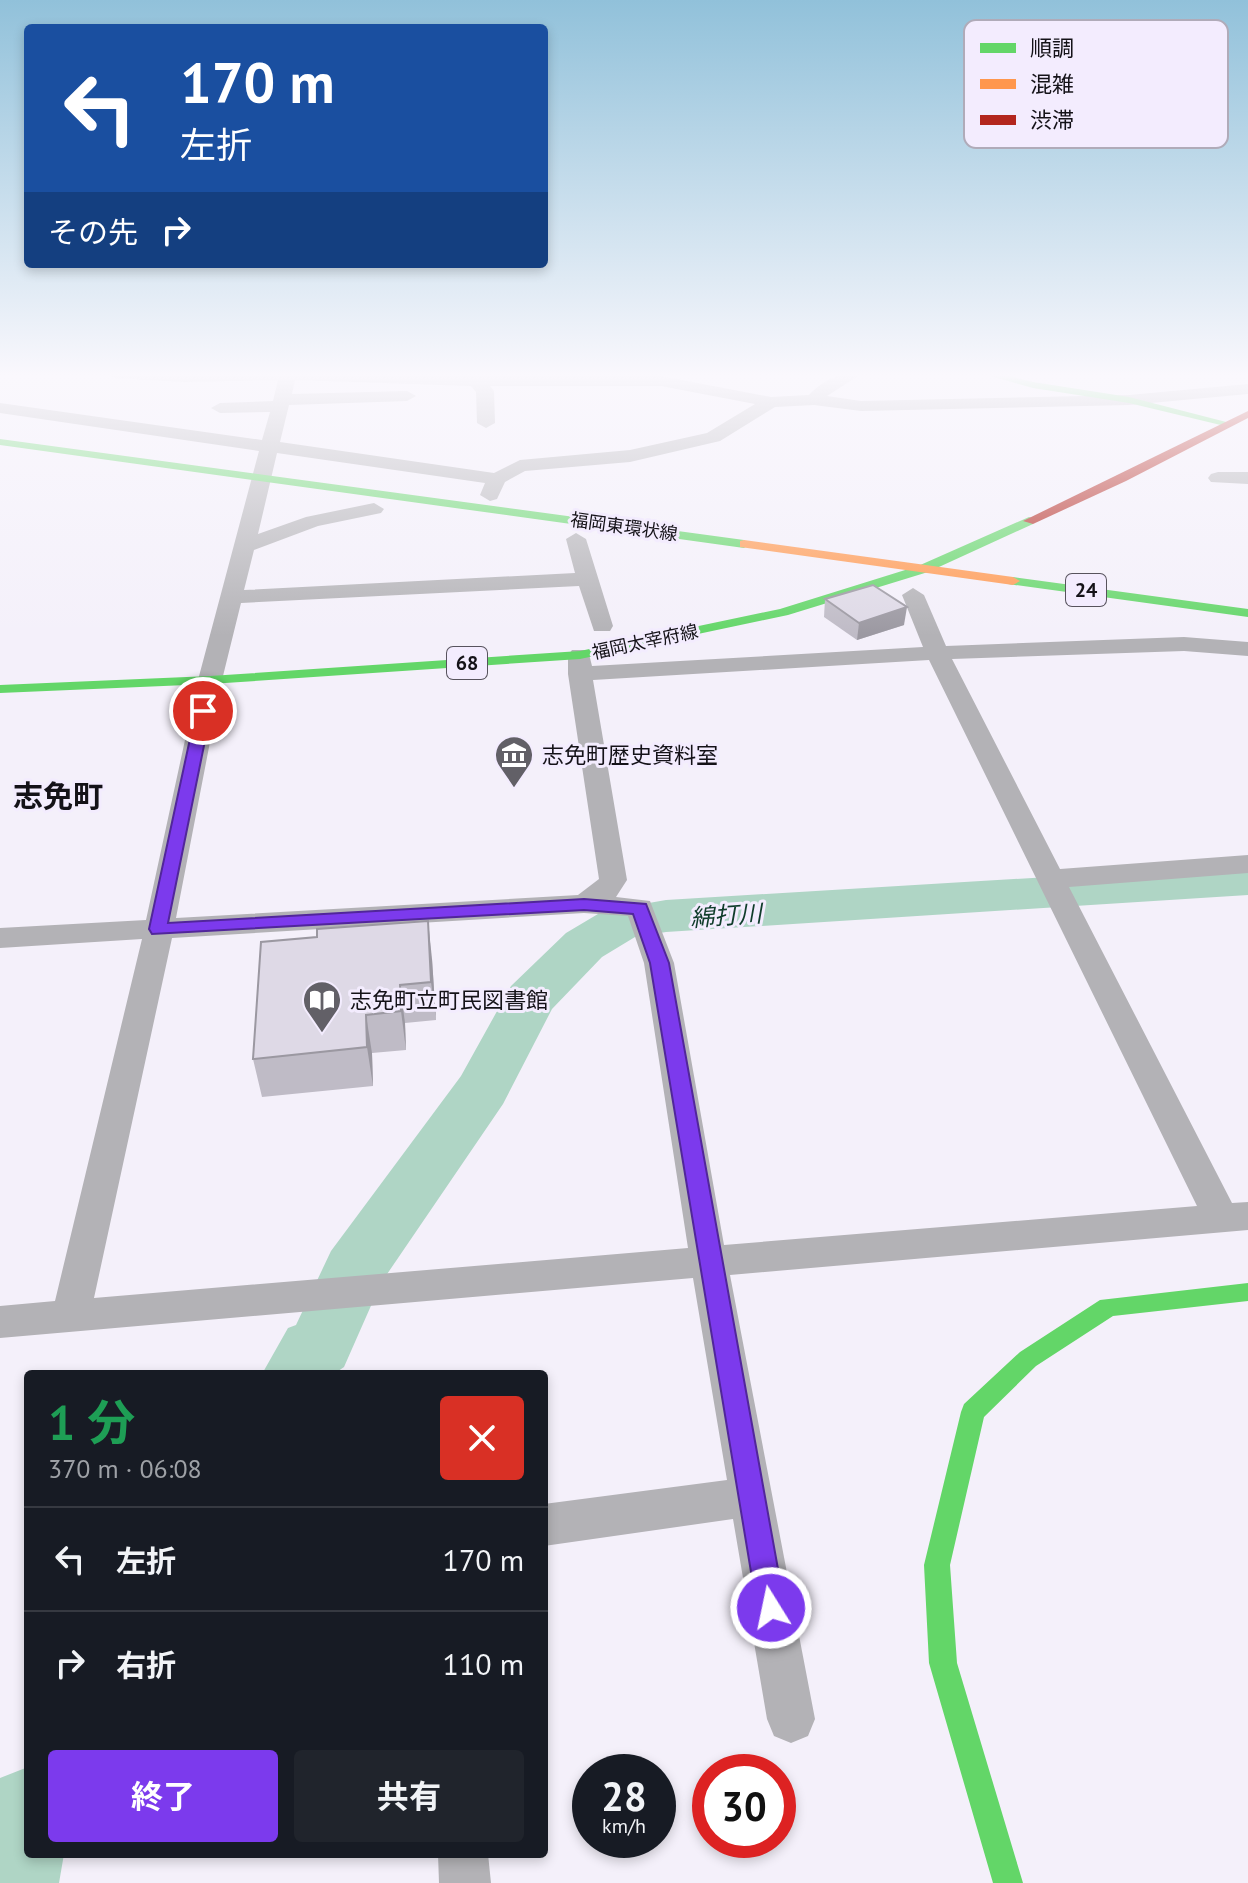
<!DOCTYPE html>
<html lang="ja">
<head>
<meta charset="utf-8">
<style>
	:root { --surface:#171b24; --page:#20242c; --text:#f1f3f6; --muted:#9ea1a6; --line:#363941; --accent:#7c3aed }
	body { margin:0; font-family:"PT Sans","Noto Sans JP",sans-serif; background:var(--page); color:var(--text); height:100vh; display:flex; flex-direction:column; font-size:30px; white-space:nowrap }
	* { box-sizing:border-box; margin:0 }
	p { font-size:26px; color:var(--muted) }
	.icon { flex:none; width:44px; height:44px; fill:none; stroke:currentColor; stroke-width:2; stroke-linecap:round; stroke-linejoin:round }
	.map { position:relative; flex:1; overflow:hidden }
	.sheet { position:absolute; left:24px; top:1370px; width:524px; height:488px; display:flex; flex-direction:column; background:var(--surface); border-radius:8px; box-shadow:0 4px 12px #0003 }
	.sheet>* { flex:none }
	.guide { position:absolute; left:24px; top:24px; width:524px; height:244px; border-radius:8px; box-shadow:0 4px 12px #0003; background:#1a4fa0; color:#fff; overflow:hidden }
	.speed { position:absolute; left:572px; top:1754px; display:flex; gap:16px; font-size:40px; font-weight:700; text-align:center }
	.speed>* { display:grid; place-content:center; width:104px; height:104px; border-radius:50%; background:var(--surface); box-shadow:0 4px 12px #0003; line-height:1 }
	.speed small { font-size:20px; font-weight:400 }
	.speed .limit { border:12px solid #d22; background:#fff; color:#111 }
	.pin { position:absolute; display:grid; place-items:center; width:68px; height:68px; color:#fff; margin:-34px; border:4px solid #fff; border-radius:50%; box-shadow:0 2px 8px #0007 }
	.me { position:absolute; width:88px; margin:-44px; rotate:350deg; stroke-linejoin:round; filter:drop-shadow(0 0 6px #0008) }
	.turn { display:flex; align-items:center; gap:28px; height:168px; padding:0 24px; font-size:36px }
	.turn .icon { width:104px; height:104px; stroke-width:2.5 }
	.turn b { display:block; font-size:56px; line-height:68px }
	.then { display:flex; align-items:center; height:76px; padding:0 24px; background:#0003; gap:16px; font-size:30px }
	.round { display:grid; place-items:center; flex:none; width:84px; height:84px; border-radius:8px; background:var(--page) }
	.headline { display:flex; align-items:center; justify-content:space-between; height:136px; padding:0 24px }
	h1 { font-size:48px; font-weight:700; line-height:60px; color:#1e9e55 }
	.primary-button { display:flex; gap:16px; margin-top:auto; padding:16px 24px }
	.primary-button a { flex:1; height:92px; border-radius:8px; background:var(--accent); color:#fff; font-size:32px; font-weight:700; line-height:92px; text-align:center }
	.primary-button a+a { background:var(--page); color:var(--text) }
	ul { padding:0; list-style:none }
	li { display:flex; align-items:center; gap:24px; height:104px; padding:0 24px; border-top:2px solid var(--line) }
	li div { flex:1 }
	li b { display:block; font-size:30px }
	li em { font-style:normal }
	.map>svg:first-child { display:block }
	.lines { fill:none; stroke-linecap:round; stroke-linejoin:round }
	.river { fill:#afd5c5; fill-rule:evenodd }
	.street { fill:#b3b2b6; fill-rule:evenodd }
	.fast { fill:#63d668; fill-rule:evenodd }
	.slow { fill:#ff974d; fill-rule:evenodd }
	.jam { fill:#b3261e; fill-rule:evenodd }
	.wall { fill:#bfbbc6 }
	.shaded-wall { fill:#9b98a1 }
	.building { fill:#ded9e6; stroke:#9b98a1; stroke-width:2 }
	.route { fill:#7c3aed; stroke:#51269a; stroke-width:2 }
	.labels { text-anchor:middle; stroke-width:6; stroke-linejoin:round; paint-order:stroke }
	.far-street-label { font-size:18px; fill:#141218; stroke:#f3ecfe }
	.shield { fill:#f3ecfe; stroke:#57535d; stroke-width:2 }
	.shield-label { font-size:20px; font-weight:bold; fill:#141218 }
	.poi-label { font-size:22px; fill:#141218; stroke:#f3ecfe; text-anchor:start }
	.water-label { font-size:24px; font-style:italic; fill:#103d2b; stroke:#f3ecfe }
	.district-label { font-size:30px; font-weight:bold; fill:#141218; stroke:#f3ecfe }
	.key { fill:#f3ecfe; stroke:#b0abb9; stroke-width:2 }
	.key-label { font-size:22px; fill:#141218 }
</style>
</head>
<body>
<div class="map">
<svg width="1248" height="1883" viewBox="0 0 1248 1883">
	<rect width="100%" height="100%" fill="#f4f0fa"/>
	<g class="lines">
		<!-- river -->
		<g class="river">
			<path d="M 1248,865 L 1248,895 L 666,932 L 635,937 L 602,957 L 552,1009 L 503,1104 L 381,1283 L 344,1367 L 334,1374 L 262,1374 L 288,1328 L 296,1325 L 331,1251 L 461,1076 L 511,986 L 566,933 L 603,911 L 666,900 Z"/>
			<path d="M 28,1767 L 28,1854 L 64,1854 L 59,1883 L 0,1883 L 0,1778 Z"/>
		</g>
		<!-- street -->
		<g class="street">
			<path d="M 107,373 L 661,376 L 771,397 L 809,395 C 825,378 841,373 863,373 L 827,396 L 861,401 L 1129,395 L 1248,384 L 1248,394 L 1129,405 L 861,411 L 814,405 L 775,407 L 720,441 L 630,462 L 525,471 L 505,482 L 497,499 L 490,501 L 480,495 L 485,483 L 277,453 L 258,534 L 306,517 L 374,503 L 384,509 L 381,513 L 318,526 L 254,550 L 244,590 L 575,573 L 566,539 L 576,533 L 586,539 L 613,626 L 610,631 L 594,631 L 579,586 L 241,603 L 222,680 L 176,918 L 578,895 L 599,879 L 568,674 L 568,655 L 572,650 L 588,650 L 592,666 L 923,647 L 902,595 L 913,588 L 924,595 L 946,646 L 1184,637 L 1248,642 L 1248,656 L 1184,651 L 952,659 L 1060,869 L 1248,855 L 1248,873 L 1069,887 L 1232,1203 L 1248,1202 L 1248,1230 L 730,1275 L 815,1719 L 808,1736 L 791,1743 L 774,1736 L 767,1719 L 733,1519 L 544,1546 L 544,1504 L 727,1480 L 693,1278 L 0,1338 L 0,1306 L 55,1301 L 142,939 L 0,948 L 0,928 L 146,920 L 198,680 L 259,451 L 0,413 L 0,403 L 262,440 L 270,412 L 220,413 L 211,408 L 220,403 L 273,401 L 278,380 L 184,382 L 115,378 ZM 295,380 L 471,386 L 476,392 L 477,423 L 486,428 L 495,423 L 494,391 L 490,386 L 661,386 L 755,404 L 707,433 L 630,450 L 520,460 L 494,473 L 280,442 L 289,405 L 407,401 L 416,396 L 407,391 L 292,394 ZM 929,660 L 1197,1206 L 724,1245 L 674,963 L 650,901 L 616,897 L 627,880 L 593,680 ZM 584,913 L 628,916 L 644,963 L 688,1248 L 94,1298 L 172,938 Z"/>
			<path d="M 1218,472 L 1248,472 L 1248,484 L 1211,482 L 1208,478 L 1211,474 Z"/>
			<path d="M 438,1854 L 488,1854 L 491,1883 L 439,1883 Z"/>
		</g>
		<!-- fast -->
		<g class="fast">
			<path d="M 980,373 L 997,373 L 1033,382 L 1129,397 L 1234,424 L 1229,427 L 1129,403 L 1033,388 Z"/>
			<path d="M 0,439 L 744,540 L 750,544 L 744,548 L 0,445 Z"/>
			<path d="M 1029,517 L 1033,518 L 1033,524 L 928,572 L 788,615 L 580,659 L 210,684 L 0,693 L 0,685 L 210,676 L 580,651 L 780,609 L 918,566 Z"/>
			<path d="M 1013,577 L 1248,609 L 1248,617 L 1008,584 L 1008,578 Z"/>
			<path d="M 1248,1283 L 1248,1301 L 1113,1316 L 1036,1366 L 984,1417 L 950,1565 L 957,1663 L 1023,1883 L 993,1883 L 929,1663 L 924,1565 L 961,1412 L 964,1404 L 1020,1352 L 1100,1300 Z"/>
		</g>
		<!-- slow -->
		<path class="slow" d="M 744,540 L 1013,577 L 1020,581 L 1013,585 L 740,547 L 740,541 Z"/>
		<!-- jam -->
		<path class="jam" d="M 1248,411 L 1248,418 L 1126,481 L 1033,524 L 1023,521 Z"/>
	</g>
	<!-- wall -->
	<g class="wall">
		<path d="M 825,599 L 904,625 L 857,640 L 824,617 Z"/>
		<path d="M 432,959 L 436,1020 L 405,1023 L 406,1050 L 372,1053 L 373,1086 L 262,1097 L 253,1059 Z"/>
	</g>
	<!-- shaded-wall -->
	<g class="shaded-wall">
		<path d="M 907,607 L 904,625 L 857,640 L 859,623 Z"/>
		<path d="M 428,921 L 432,959 L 436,1020 L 431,982 Z"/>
		<path d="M 400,985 L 405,1023 L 406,1050 L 401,1011 Z"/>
		<path d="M 366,1015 L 372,1053 L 373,1086 L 367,1047 Z"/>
	</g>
	<!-- building -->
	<g class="building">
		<path d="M 873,585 L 907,607 L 859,623 L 825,599 Z"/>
		<path d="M 428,921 L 431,982 L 400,985 L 401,1011 L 366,1015 L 367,1047 L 253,1059 L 261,942 L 317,937 L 317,929 Z"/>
	</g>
	<!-- sky -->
	<linearGradient id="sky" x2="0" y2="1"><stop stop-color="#91c1da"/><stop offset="0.59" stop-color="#faf8fd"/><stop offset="1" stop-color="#faf8fd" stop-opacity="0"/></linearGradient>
	<rect width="1248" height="636" fill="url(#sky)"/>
	<!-- route -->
	<path class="route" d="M 203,707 L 211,711 L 168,923 L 584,899 L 646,904 L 669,963 L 785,1608 L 781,1618 L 771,1622 L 761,1618 L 757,1608 L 650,963 L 633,914 L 584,910 L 152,934 L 149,929 L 196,711 Z"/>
	<!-- icons -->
	<defs>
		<g id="museum-pin" transform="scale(2)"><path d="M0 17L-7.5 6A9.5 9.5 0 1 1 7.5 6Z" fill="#626067" stroke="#f3ecfe"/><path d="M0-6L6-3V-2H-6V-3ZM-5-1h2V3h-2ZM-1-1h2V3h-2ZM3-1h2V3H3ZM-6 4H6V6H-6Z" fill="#fff"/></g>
		<g id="library-pin" transform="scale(2)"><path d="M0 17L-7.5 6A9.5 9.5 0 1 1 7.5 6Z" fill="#626067" stroke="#f3ecfe"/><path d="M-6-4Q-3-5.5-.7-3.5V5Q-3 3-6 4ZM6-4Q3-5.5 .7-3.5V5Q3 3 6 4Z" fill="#fff"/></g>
	</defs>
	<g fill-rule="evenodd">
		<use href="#museum-pin" x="514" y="755"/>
		<use href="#library-pin" x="322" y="1000"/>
	</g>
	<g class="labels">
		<!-- far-street labels -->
		<g class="far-street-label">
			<text transform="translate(624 527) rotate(8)" y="6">福岡東環状線</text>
			<text transform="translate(645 642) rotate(-12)" y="6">福岡太宰府線</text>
		</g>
		<!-- shield labels -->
		<g class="shield">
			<rect x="1066" y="574" width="40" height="32" rx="6"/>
			<rect x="447" y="647" width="40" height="32" rx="6"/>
		</g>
		<g class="shield-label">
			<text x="1086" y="597">24</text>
			<text x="467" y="670">68</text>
		</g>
		<!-- poi labels -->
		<g class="poi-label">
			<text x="542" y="763">志免町歴史資料室</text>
			<text x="350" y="1008">志免町立町民図書館</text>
		</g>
		<!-- water labels -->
		<g class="water-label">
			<text transform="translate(726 916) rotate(-4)" y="8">綿打川</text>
		</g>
		<!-- district labels -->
		<g class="district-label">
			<text x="58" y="807">志免町</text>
		</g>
	</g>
	<!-- legend -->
	<rect x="964" y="20" width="264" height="128" rx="12" class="key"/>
	<rect x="980" y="43" width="36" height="10" fill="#63d668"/>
	<rect x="980" y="79" width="36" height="10" fill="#ff974d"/>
	<rect x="980" y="115" width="36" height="10" fill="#b3261e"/>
	<g class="key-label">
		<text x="1030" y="56">順調</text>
		<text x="1030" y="92">混雑</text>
		<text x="1030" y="128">渋滞</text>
	</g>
</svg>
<div class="speed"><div>28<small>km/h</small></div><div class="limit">30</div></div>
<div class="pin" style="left:203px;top:711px;background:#d93025"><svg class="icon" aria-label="arrive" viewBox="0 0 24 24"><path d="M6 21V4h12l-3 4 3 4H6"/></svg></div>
<svg class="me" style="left:771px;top:1608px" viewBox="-20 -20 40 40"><circle r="17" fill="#7c3aed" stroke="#fff" stroke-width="3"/><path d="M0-11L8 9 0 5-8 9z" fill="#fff"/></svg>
<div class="guide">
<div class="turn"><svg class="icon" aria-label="left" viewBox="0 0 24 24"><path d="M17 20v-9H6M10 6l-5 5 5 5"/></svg><div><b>170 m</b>左折</div></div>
<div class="then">その先<svg class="icon" aria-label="right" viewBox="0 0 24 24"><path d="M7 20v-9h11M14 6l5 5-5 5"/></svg></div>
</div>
<section class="sheet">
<div class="headline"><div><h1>1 分</h1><p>370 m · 06:08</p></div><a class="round" style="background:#d93025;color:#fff"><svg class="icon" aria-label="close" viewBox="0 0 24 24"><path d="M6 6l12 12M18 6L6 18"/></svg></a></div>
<ul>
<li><svg class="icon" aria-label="left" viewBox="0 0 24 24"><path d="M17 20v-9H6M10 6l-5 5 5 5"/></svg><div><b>左折</b></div><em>170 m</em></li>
<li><svg class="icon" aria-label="right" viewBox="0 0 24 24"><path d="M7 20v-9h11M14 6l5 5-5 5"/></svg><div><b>右折</b></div><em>110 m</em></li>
</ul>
<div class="primary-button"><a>終了</a><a>共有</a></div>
</section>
</div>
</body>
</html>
